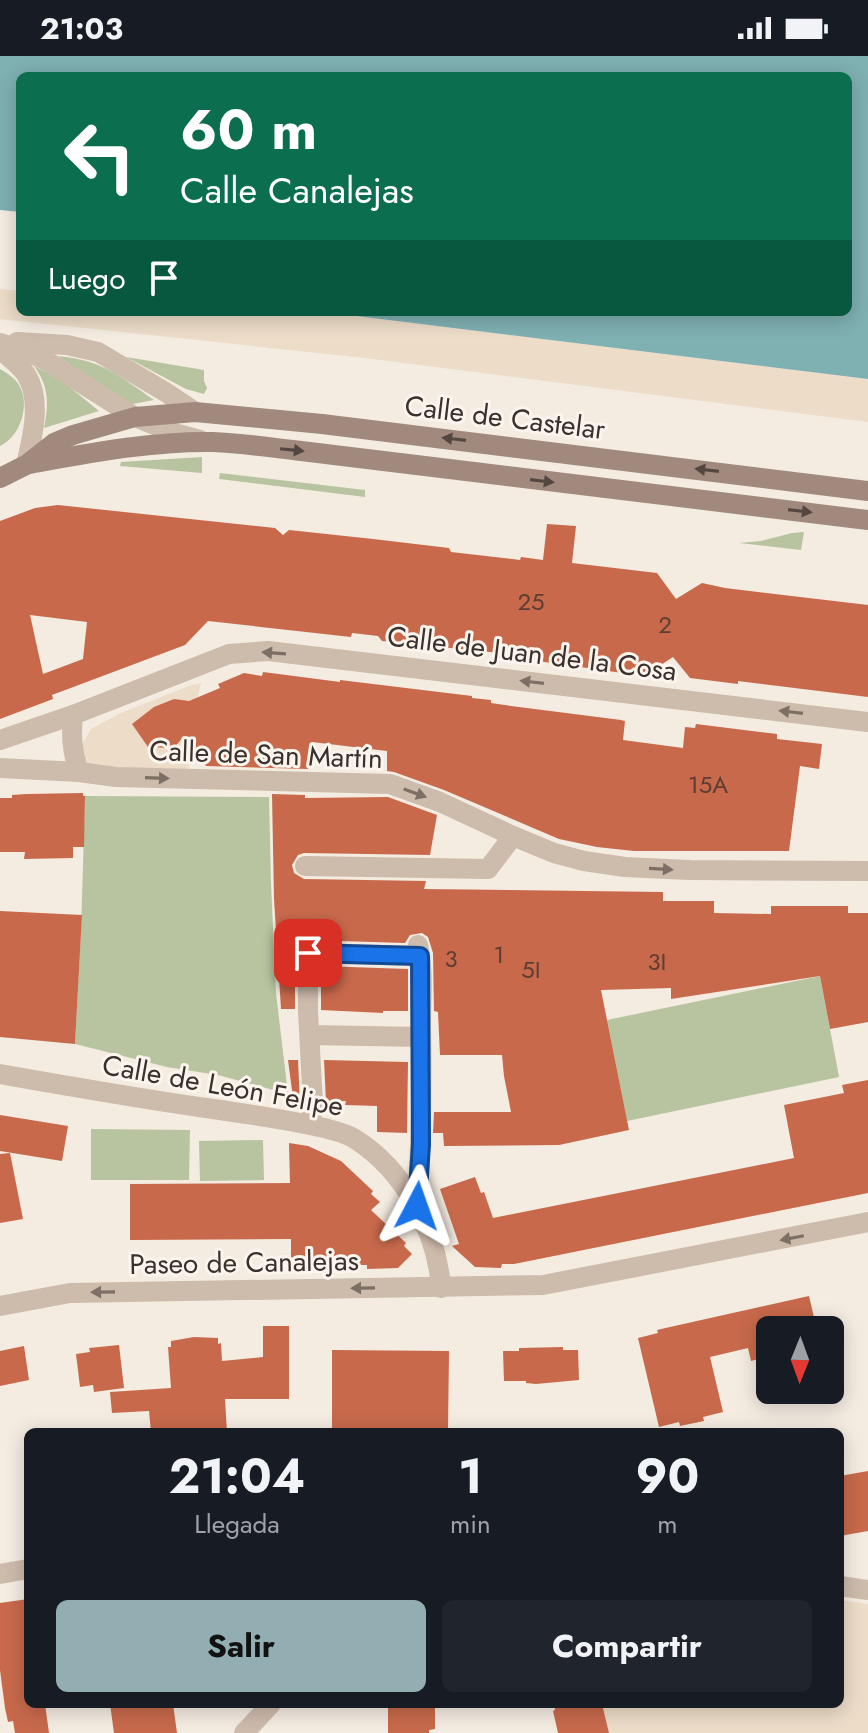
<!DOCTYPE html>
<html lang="es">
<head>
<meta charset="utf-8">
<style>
	:root { --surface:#171b24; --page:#20242c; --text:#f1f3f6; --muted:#9ea1a6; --accent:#92aeb2 }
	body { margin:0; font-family:Jost,sans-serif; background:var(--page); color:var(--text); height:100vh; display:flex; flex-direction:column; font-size:30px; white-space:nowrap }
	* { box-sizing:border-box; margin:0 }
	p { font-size:26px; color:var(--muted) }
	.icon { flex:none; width:44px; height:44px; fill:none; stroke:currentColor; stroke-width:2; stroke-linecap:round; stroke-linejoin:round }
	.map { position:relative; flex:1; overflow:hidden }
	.panel { position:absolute; left:24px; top:1372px; width:820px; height:280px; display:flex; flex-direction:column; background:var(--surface); border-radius:12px; box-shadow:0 4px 20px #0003 }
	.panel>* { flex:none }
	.guide { position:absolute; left:16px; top:16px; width:836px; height:244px; border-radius:12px; box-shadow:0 4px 20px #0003; background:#0b6e4f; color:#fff; overflow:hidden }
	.needle { width:52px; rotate:181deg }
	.fabs { position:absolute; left:756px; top:1260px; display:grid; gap:16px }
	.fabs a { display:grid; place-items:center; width:88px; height:88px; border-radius:12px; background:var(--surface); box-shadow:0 4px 20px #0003; font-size:40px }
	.pin { position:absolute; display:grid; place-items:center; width:68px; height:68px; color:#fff; margin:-34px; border-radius:16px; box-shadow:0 4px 12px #0006 }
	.me { position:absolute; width:88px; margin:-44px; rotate:4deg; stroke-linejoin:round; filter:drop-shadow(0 0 6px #0008) }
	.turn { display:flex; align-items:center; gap:28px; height:168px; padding:0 32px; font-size:36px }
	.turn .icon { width:104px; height:104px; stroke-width:2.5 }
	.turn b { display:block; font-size:56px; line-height:68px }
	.then { display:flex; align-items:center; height:76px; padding:0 32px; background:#0003; gap:16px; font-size:30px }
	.eta { display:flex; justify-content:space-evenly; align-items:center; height:136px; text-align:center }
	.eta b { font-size:48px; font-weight:700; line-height:56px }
	.action { display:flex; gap:16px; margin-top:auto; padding:16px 32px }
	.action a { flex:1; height:92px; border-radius:12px; background:var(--accent); color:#111; font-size:32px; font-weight:700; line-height:92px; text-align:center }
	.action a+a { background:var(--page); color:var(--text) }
	.status { display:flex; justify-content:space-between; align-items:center; height:56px; padding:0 40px; background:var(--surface); direction:ltr }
	.status svg { height:22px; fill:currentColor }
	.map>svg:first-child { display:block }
	.green { fill:#b8c4a0 }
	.plaza { fill:#ecdcc8 }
	.water { fill:#7fb0b2 }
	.building { fill:#c8694b; fill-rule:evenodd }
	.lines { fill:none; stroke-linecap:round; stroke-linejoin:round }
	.minor { stroke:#cdbbac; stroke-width:20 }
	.tertiary { stroke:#cdbbac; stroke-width:20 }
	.secondary { stroke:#a18a7d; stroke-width:20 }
	.oneway { fill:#544640 }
	.oneway2 { fill:#7d6f65 }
	.route-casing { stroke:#114b97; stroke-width:20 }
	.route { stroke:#1a73e8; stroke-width:14 }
	.labels { text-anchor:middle; stroke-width:6; stroke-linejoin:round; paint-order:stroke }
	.number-label { font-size:24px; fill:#5e3e33 }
	.street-label { font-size:28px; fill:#3b302b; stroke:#fbf5ee }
</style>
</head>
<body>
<div class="status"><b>21:03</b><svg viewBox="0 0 49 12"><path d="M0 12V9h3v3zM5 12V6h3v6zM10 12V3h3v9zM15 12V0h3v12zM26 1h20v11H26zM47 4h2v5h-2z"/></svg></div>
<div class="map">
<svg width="868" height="1677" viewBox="0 0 868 1677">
	<rect width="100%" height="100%" fill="#f4ebe1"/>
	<!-- green -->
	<g class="green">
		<path d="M 58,300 C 102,304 118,319 154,344 L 133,348 L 120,344 Z"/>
		<path d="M 126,301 L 204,314 L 204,325 L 207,332 L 204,338 L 186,333 Z"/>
		<path d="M 34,310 L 61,324 L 99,355 L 44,372 C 49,348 49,330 34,310 Z"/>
		<path d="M 0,313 C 7,317 15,322 19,329 C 31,349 20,381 0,390 Z"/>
		<path d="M 202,401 L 202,417 L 120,410 L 121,406 Z"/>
		<path d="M 220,417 L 365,434 L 365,441 L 219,423 Z"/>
		<path d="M 804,476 L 801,494 L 739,487 L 761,485 L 792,477 Z"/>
		<path d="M 85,740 L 269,741 L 271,828 L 276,937 L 288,1038 L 218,1019 L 167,1011 L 75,988 L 81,876 Z"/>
		<path d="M 820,920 L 839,1021 L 627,1065 L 607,964 Z"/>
		<path d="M 91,1073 L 190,1074 L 189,1124 L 91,1124 Z"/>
		<path d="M 263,1084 L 264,1124 L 200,1125 L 199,1085 Z"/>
	</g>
	<!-- plaza -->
	<g class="plaza">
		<path d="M 0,233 L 20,235 L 20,256 L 324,256 L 868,323 L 868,366 L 365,302 L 0,263 Z"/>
		<path d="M 201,627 L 195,653 L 188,717 L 91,712 L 83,700 L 83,687 L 91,673 L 121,657 L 189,630 Z"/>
		<path d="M 840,1544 L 868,1548 L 868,1677 L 609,1677 L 602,1648 L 840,1648 Z"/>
	</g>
	<!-- water -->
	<path class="water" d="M 0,0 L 868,0 L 868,323 L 324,256 L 848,256 L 848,20 L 20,20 L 20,156 L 0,154 Z"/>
	<!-- building -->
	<g class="building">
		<path d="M 58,449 L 275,472 L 283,479 L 289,474 L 373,483 L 449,492 L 451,496 L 520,504 L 521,501 L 543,504 L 547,468 L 576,470 L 572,507 L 657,517 L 676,543 L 702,527 L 725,532 L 868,549 L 868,641 L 738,625 L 738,628 L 690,622 L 673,601 L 644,620 L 509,601 L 509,598 L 382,585 L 378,580 L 352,577 L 351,581 L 208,565 L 185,589 L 52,639 L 53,643 L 0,663 L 0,465 L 35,452 ZM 30,559 L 87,566 L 83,603 L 43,618 Z"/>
		<path d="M 263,616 L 340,626 L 340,624 L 472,640 L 472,642 L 491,644 L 491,647 L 511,650 L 621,664 L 625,665 L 623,684 L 683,692 L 685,671 L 695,672 L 696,668 L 777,678 L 777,683 L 822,688 L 819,713 L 800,710 L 789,795 L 634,795 L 597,791 L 559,783 L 444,734 L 394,716 L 387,715 L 387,695 L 312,686 L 308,713 L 206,710 L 184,680 L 174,692 L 148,691 L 132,668 L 154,651 L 174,643 L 189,645 L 220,632 L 218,628 L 244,617 L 262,620 Z"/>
		<path d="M 83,737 L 83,740 L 85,740 L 84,791 L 73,791 L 73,802 L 24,803 L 25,796 L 0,796 L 0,742 L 12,742 L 12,739 L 27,738 Z"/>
		<path d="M 272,738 L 305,739 L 305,742 L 388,741 L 437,759 L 430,799 L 304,797 L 298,799 L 292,809 L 294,817 L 304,823 L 426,825 L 424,833 L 663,836 L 663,845 L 714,845 L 714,857 L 771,858 L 771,850 L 848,850 L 848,857 L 868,857 L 868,966 L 830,973 L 820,920 L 671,943 L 671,932 L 601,934 L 629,1074 L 559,1089 L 444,1090 L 443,1077 L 433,1077 L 434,1056 L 511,1056 L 504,1020 L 502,999 L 440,999 L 438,956 L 434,955 L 433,897 L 428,881 L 422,877 L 410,879 L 405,887 L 308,884 L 302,885 L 297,890 L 295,897 L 295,953 L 281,953 L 274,843 Z"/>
		<path d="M 0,855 L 82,859 L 75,988 L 0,981 Z"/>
		<path d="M 321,910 L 408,913 L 408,955 L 383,955 L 383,957 L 321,954 Z"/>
		<path d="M 288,1004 L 298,1004 L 300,1048 L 294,1049 Z"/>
		<path d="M 324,1004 L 408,1006 L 407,1077 L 377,1076 L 377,1050 L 345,1049 L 346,1045 L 326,1046 Z"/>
		<path d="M 868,1024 L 868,1137 L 514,1208 L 502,1208 L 501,1212 L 475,1211 L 452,1190 L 459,1188 L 440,1133 L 475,1121 L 481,1137 L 484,1136 L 493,1162 L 794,1102 L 784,1049 L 844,1037 L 842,1029 Z"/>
		<path d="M 0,1059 L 68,1070 L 62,1105 L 0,1095 Z"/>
		<path d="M 289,1087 L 308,1090 L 341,1105 L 373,1135 L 371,1138 L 380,1146 L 371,1154 L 406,1187 L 404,1190 L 412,1198 L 398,1212 L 367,1213 L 367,1209 L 291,1209 L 291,1183 L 130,1184 L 130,1128 L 290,1127 Z"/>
		<path d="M 10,1097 L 23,1163 L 0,1167 L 0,1098 Z"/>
		<path d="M 809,1240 L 817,1274 L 770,1274 L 770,1300 L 751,1305 L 748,1292 L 710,1301 L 723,1356 L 703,1361 L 704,1365 L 680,1370 L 679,1366 L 659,1371 L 638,1282 L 658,1277 L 657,1274 L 670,1271 Z"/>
		<path d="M 263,1270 L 289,1270 L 289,1343 L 225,1343 L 227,1376 L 151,1376 L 149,1355 L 112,1357 L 110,1336 L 171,1332 L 168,1291 L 171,1291 L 171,1285 L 194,1281 L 218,1282 L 218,1288 L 221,1287 L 222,1305 L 263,1301 Z"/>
		<path d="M 119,1289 L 124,1332 L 94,1336 L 93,1329 L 80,1331 L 76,1298 L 90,1296 L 89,1292 Z"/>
		<path d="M 24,1290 L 29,1324 L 0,1330 L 0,1295 Z"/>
		<path d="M 563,1291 L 563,1294 L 578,1294 L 579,1324 L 536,1328 L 526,1327 L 526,1325 L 504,1325 L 503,1295 L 519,1295 L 519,1292 Z"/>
		<path d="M 332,1294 L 449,1295 L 448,1373 L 332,1372 Z"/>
		<path d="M 868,1415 L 868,1475 L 840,1480 L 840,1420 Z"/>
		<path d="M 28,1543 L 28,1648 L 45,1648 L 49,1677 L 15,1677 L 13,1665 L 8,1666 L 5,1652 L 0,1614 L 0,1547 Z"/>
		<path d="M 110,1648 L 173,1648 L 177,1677 L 114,1677 Z"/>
		<path d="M 388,1648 L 435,1648 L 435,1673 L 429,1674 L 429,1677 L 388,1677 Z"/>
		<path d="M 554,1648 L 602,1648 L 609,1677 L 558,1677 L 553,1655 L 555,1654 Z"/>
	</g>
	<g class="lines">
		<!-- minor -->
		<g class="minor">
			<path d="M 17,286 L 67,289 L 98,296 L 167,337 L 195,356"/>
			<path d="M 0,287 L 24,294 L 45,304 L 135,361 L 174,377 L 200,384"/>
			<path d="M 0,293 C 9,302 21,309 27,320 C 42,346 32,382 26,409"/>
			<path d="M 73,659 C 71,680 72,696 79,716"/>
			<path d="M 0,684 L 73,659 L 229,598 L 268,595 L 868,666"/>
			<path d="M 0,712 L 79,716 L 116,721 L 390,728 L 440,746 L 513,780 L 554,797 L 584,805 L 625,811 L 689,814 L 868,815"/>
			<path d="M 305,810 L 488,813 L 513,780"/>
			<path d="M 310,979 L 421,981"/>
			<path d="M 0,1018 C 68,1030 137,1042 206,1052 C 242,1057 278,1062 315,1070 C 328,1073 344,1076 355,1083 C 404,1114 437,1175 441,1232"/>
			<path d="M 311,1069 L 313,1049 L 308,955 L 308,897 L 420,900"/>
			<path d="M 417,1150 C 421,1090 422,1030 421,970 C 421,944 424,915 418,889"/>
			<path d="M 0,1518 L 28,1513"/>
			<path d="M 840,1530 L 868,1534"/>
			<path d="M 244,1677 L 271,1648"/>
		</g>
		<!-- tertiary -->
		<path class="tertiary" d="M 0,1250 L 70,1237 L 543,1229 L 868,1166"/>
		<!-- secondary -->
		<g class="secondary">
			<path d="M 29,408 C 90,397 151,385 213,386 C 240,387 267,391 293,394 L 868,464"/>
			<path d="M 0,422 L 26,409 L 54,387 L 73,379 L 135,361 L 195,356 L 322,368 L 868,435"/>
		</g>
	</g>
	<!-- one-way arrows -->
	<defs><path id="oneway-solid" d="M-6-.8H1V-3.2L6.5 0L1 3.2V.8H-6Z" transform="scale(2)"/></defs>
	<g class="oneway">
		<use href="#oneway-solid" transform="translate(454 383) rotate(-173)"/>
		<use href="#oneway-solid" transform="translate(292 394) rotate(6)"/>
		<use href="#oneway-solid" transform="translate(707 414) rotate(-173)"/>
		<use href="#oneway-solid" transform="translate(542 425) rotate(7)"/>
		<use href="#oneway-solid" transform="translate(800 455) rotate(7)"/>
	</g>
	<g class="oneway2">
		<use href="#oneway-solid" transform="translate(274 597) rotate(-176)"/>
		<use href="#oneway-solid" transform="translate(532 626) rotate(-173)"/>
		<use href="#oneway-solid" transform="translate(791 656) rotate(-173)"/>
		<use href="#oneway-solid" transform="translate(157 722) rotate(2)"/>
		<use href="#oneway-solid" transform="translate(415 737) rotate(20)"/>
		<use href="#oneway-solid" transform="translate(661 813) rotate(3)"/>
		<use href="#oneway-solid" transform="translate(792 1182) rotate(169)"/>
		<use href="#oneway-solid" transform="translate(363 1232) rotate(179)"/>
		<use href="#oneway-solid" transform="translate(103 1236) rotate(179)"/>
	</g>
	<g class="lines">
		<!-- route casing -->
		<g class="route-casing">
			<path id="route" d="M 308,897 L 420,900 L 421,1088 L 417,1150"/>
		</g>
		<!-- route -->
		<use href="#route" class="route"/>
	</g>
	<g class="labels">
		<!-- number labels -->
		<g class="number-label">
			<text x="531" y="554">25</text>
			<text x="665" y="577">2</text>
			<text x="708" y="737">15A</text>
			<text x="499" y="907">1</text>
			<text x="451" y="911">3</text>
			<text x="657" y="914">3I</text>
			<text x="531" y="922">5I</text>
		</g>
		<!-- street labels -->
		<g class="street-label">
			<text transform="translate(505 361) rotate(7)" y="10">Calle de Castelar</text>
			<text transform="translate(532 597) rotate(7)" y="10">Calle de Juan de la Cosa</text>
			<text transform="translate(266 698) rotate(2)" y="10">Calle de San Martín</text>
			<text transform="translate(223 1029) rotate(10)" y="10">Calle de León Felipe</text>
			<text transform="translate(244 1206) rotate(-1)" y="10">Paseo de Canalejas</text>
		</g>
	</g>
</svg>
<div class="fabs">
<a><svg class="needle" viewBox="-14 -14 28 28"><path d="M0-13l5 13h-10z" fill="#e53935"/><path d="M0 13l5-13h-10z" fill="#9ea1a6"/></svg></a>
</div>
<div class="pin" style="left:308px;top:897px;background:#d93025"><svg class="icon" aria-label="arrive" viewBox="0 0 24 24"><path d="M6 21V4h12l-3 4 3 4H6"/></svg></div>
<svg class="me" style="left:417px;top:1150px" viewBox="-20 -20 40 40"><path d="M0-17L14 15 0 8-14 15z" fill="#1a73e8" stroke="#fff" stroke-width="4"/></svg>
<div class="guide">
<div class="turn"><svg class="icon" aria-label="left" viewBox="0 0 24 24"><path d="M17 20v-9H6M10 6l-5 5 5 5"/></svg><div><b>60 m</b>Calle Canalejas</div></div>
<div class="then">Luego<svg class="icon" aria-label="arrive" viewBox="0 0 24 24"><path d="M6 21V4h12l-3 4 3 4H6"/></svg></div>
</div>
<section class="panel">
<div class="eta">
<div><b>21:04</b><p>Llegada</p></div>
<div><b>1</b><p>min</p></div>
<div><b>90</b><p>m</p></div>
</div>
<div class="action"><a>Salir</a><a>Compartir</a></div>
</section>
</div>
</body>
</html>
